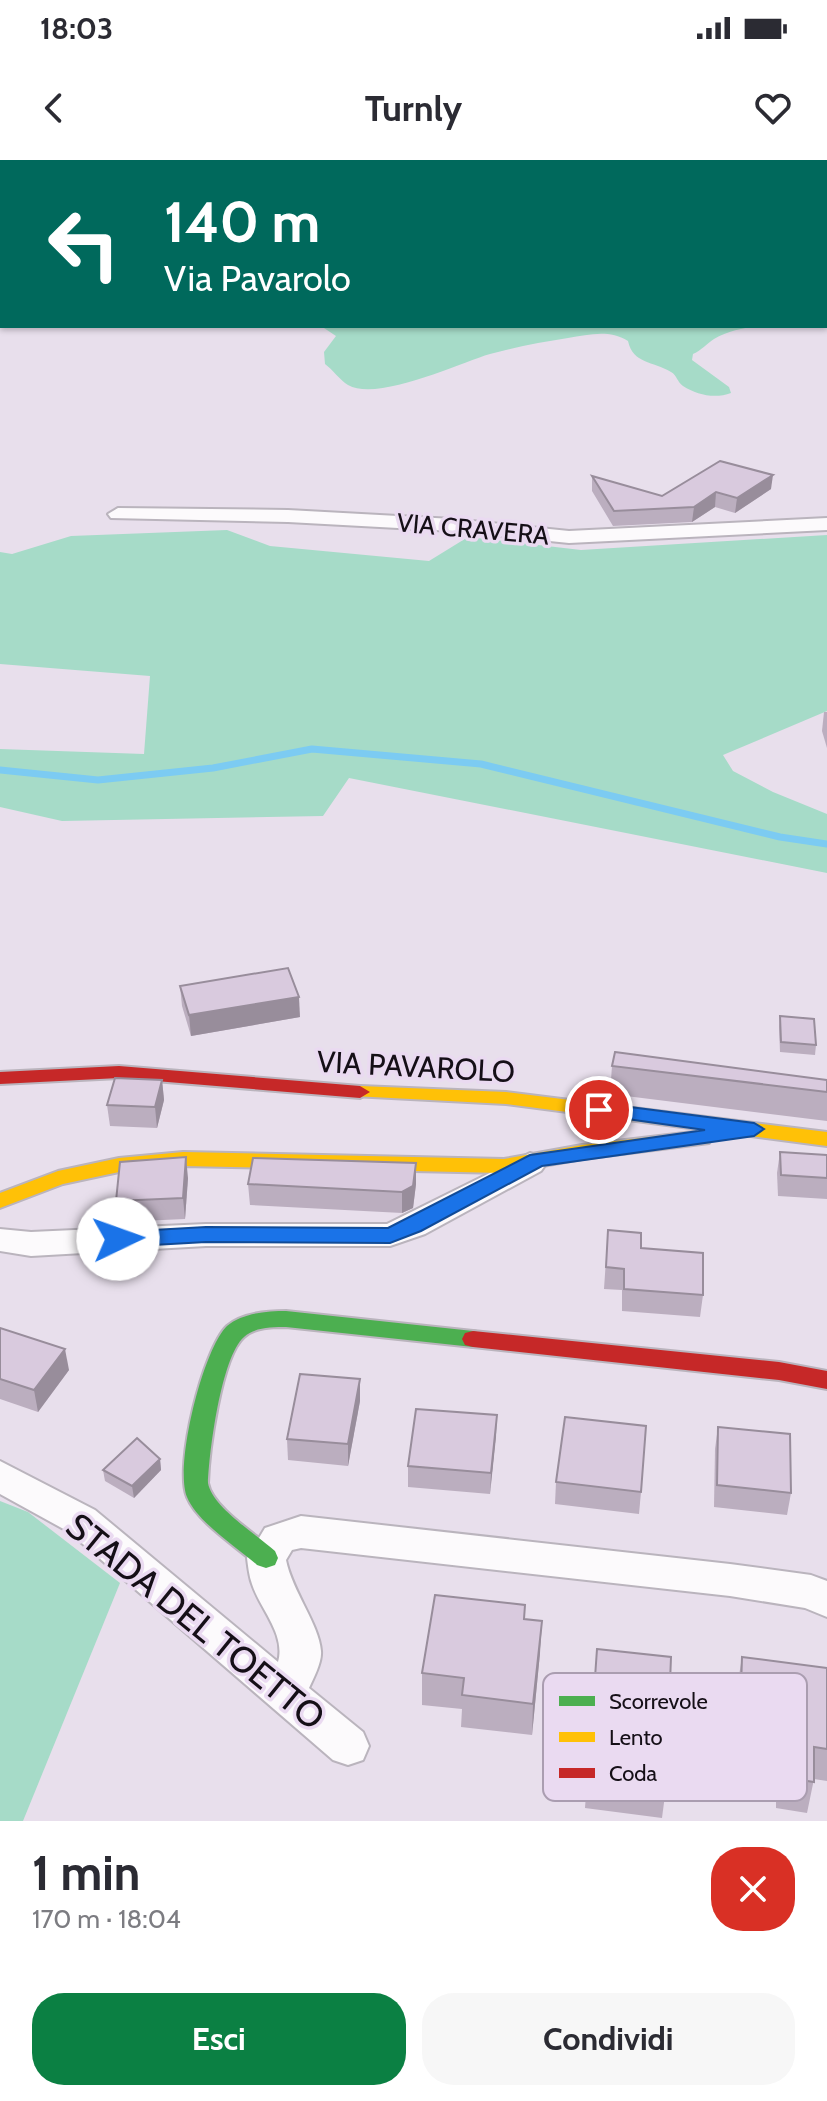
<!DOCTYPE html>
<html lang="it">
<head>
<meta charset="utf-8">
<style>
	:root { --surface:#fff; --page:#f7f7f7; --text:#2b2b33; --muted:#7c7c81; --accent:#0b8043 }
	body { margin:0; font-family:Cabin,sans-serif; background:var(--page); color:var(--text); height:100vh; display:flex; flex-direction:column; font-size:30px; white-space:nowrap }
	* { box-sizing:border-box; margin:0 }
	p { font-size:26px; color:var(--muted) }
	.icon { flex:none; width:44px; height:44px; fill:none; stroke:currentColor; stroke-width:2; stroke-linecap:round; stroke-linejoin:round }
	.map { position:relative; height:1661px; overflow:hidden }
	.panel { display:flex; flex-direction:column; background:var(--surface); flex:1 }
	.panel>* { flex:none }
	.banner { position:absolute; left:0px; top:0px; width:828px; height:168px; box-shadow:0 2px 6px #0004; background:#00695c; color:#fff; overflow:hidden }
	.pin { position:absolute; display:grid; place-items:center; width:68px; height:68px; color:#fff; margin:-34px; border:4px solid #fff; border-radius:50%; box-shadow:0 2px 8px #0007 }
	.me { position:absolute; width:88px; margin:-44px; rotate:87deg; stroke-linejoin:round; filter:drop-shadow(0 0 6px #0008) }
	.turn { display:flex; align-items:center; gap:28px; height:168px; padding:0 32px; font-size:36px }
	.turn .icon { width:104px; height:104px; stroke-width:2.5 }
	.turn b { display:block; font-size:56px; line-height:68px }
	.round { display:grid; place-items:center; flex:none; width:84px; height:84px; border-radius:32px; background:var(--page) }
	.summary { display:flex; align-items:center; justify-content:space-between; height:136px; padding:0 32px }
	h1 { font-size:48px; font-weight:800; line-height:60px }
	.button { display:flex; gap:16px; margin-top:auto; padding:16px 32px }
	.button a { flex:1; height:92px; border-radius:32px; background:var(--accent); color:#fff; font-size:32px; font-weight:800; line-height:92px; text-align:center }
	.button a+a { background:var(--page); color:var(--text) }
	.status { display:flex; justify-content:space-between; align-items:center; height:56px; padding:0 40px; background:var(--surface); direction:ltr }
	.status svg { height:22px; fill:currentColor }
	header { display:flex; justify-content:space-between; align-items:center; height:104px; padding:0 32px; background:var(--surface); font-size:36px; font-weight:800 }
	.map>svg:first-child { display:block }
	.green { fill:#a6dbc8 }
	.lines { fill:none; stroke-linecap:round; stroke-linejoin:round }
	.stream { stroke:#7ccbf2; stroke-width:7 }
	.street-casing { stroke:#bab4bd; stroke-width:4 }
	.fast-casing { stroke:#bab4bd; stroke-width:4 }
	.slow-casing { stroke:#bab4bd; stroke-width:4 }
	.jam-casing { stroke:#bab4bd; stroke-width:4 }
	.street { fill:#fcfafc; fill-rule:evenodd }
	.fast { fill:#4caf50; fill-rule:evenodd }
	.slow { fill:#ffc107; fill-rule:evenodd }
	.jam { fill:#c62828; fill-rule:evenodd }
	.wall { fill:#bbaebf }
	.shaded-wall { fill:#988d9b }
	.building { fill:#d9cade; stroke:#988d9b; stroke-width:2 }
	.route { fill:#1a73e8; stroke:#114b97; stroke-width:2 }
	.labels { text-anchor:middle; stroke-width:7; stroke-linejoin:round; paint-order:stroke }
	.far-street-label { font-size:26px; fill:#150f17; stroke:#eadaf1 }
	.street-label { font-size:30px; fill:#150f17; stroke:#eadaf1 }
	.near-street-label { font-size:36px; fill:#150f17; stroke:#eadaf1 }
	.key { fill:#eadaf1; stroke:#aa9db0; stroke-width:2 }
	.key-label { font-size:22px; fill:#150f17 }
</style>
</head>
<body>
<div class="status"><b>18:03</b><svg viewBox="0 0 49 12"><path d="M0 12V9h3v3zM5 12V6h3v6zM10 12V3h3v9zM15 12V0h3v12zM26 1h20v11H26zM47 4h2v5h-2z"/></svg></div>
<header><svg class="icon" aria-label="back" viewBox="0 0 24 24"><path d="M15 5l-7 7 7 7"/></svg>Turnly<svg class="icon" aria-label="heart" viewBox="0 0 24 24"><path d="M12 20l-8-8c-3-5 5-10 8-4 3-6 11-1 8 4z"/></svg></header>
<div class="map">
<svg width="827" height="1661" viewBox="0 0 827 1661">
	<rect width="100%" height="100%" fill="#e8dfec"/>
	<!-- green -->
	<g class="green">
		<path d="M 321,166 L 758,166 C 743,168 727,171 714,179 C 706,184 702,190 693,194 L 692,200 L 729,227 L 731,233 C 715,239 697,235 683,226 C 677,222 677,215 671,212 C 653,201 633,204 628,181 C 608,169 589,175 568,178 C 542,182 516,187 490,194 C 459,203 378,242 348,225 C 340,220 333,210 325,204 L 324,192 L 336,176 Z"/>
		<path d="M 227,370 L 270,386 L 429,401 L 468,377 L 581,390 L 827,375 L 827,551 L 723,595 L 733,611 L 773,632 L 827,654 L 827,713 L 349,618 L 323,656 L 62,661 L 0,647 L 0,589 L 144,594 L 150,516 L 0,504 L 0,392 L 12,394 L 71,376 Z"/>
		<path d="M 0,1341 L 28,1352 L 120,1423 L 23,1661 L 0,1661 Z"/>
	</g>
	<g class="lines">
		<!-- stream -->
		<path class="stream" d="M 0,610 L 98,620 L 213,608 L 312,589 L 481,604 L 780,677 L 827,684"/>
		<!-- street casing -->
		<g class="street-casing">
			<g id="street">
				<path d="M 118,348 L 288,350 L 453,359 L 569,371 L 827,358 L 827,370 L 569,383 L 453,371 L 288,362 L 111,358 L 108,354 Z"/>
				<path d="M 530,993 L 541,997 L 546,1004 L 541,1011 L 425,1074 L 390,1086 L 206,1086 L 31,1096 L 0,1091 L 0,1069 L 31,1072 L 206,1064 L 387,1064 Z"/>
				<path d="M 0,1301 L 95,1350 L 278,1502 C 286,1474 260,1449 252,1424 C 249,1416 248,1406 247,1398 L 265,1368 L 301,1356 L 730,1404 L 811,1415 L 827,1421 L 827,1457 L 805,1448 L 730,1436 L 301,1388 L 292,1390 L 286,1400 C 292,1431 319,1464 321,1491 C 322,1502 314,1517 309,1528 L 363,1572 L 369,1586 L 363,1600 L 348,1605 L 333,1600 L 69,1372 L 0,1334 Z"/>
			</g>
		</g>
		<!-- fast casing -->
		<g class="fast-casing">
			<g id="fast">
				<rect x="826" y="3" width="1" height="4"/>
				<path d="M 286,1151 L 473,1171 L 481,1173 L 484,1179 L 481,1185 L 473,1187 L 286,1167 C 272,1167 255,1167 244,1177 C 221,1197 209,1293 208,1323 C 212,1347 256,1374 275,1391 L 278,1398 L 275,1405 L 266,1408 L 257,1405 C 237,1387 197,1362 187,1337 C 174,1306 203,1189 227,1166 C 242,1153 267,1151 286,1151 Z"/>
			</g>
		</g>
		<!-- slow casing -->
		<g class="slow-casing">
			<g id="slow">
				<path d="M 777,0 L 799,0 L 801,2 L 779,2 Z"/>
				<rect x="0" y="31" width="2" height="6"/>
				<path d="M 360,926 L 506,932 L 827,972 L 827,986 L 506,944 L 353,936 L 350,932 Z"/>
				<path d="M 702,971 L 709,973 L 712,978 L 709,983 L 582,999 L 504,1013 L 183,1006 L 119,1012 L 63,1024 L 0,1048 L 0,1033 L 58,1011 L 119,998 L 183,992 L 504,999 L 582,985 Z"/>
			</g>
		</g>
		<!-- jam casing -->
		<g class="jam-casing">
			<g id="jam">
				<path d="M 119,906 L 360,926 L 370,932 L 360,938 L 119,918 L 0,924 L 0,912 Z"/>
				<path d="M 473,1171 L 779,1202 L 827,1211 L 827,1229 L 779,1220 L 473,1187 L 465,1185 L 462,1179 L 465,1173 Z"/>
			</g>
		</g>
		<!-- street -->
		<use href="#street" class="street"/>
		<!-- fast -->
		<use href="#fast" class="fast"/>
		<!-- slow -->
		<use href="#slow" class="slow"/>
		<!-- jam -->
		<use href="#jam" class="jam"/>
	</g>
	<!-- wall -->
	<g class="wall">
		<path d="M 592,316 L 662,336 L 771,329 L 735,353 L 715,347 L 692,362 L 613,366 L 592,331 Z"/>
		<path d="M 824,552 L 827,552 L 827,588 L 822,571 Z"/>
		<path d="M 180,826 L 300,857 L 191,876 L 182,846 Z"/>
		<path d="M 780,856 L 816,885 L 815,895 L 780,892 L 779,867 Z"/>
		<path d="M 612,906 L 827,920 L 827,961 L 610,934 Z"/>
		<path d="M 162,920 L 164,940 L 157,968 L 110,966 L 107,945 Z"/>
		<path d="M 780,992 L 827,995 L 827,1039 L 778,1036 L 777,1013 Z"/>
		<path d="M 416,1003 L 416,1024 L 413,1048 L 402,1053 L 250,1045 L 248,1024 Z"/>
		<path d="M 188,1018 L 185,1059 L 119,1062 L 116,1041 Z"/>
		<path d="M 608,1070 L 641,1088 L 703,1135 L 700,1157 L 622,1151 L 622,1130 L 604,1129 Z"/>
		<path d="M 0,1168 L 69,1210 L 38,1252 L 0,1239 Z"/>
		<path d="M 360,1241 L 348,1306 L 288,1300 L 287,1279 Z"/>
		<path d="M 497,1255 L 490,1334 L 408,1327 L 408,1306 Z"/>
		<path d="M 718,1267 L 791,1333 L 787,1355 L 714,1347 L 715,1289 Z"/>
		<path d="M 160,1299 L 161,1310 L 134,1338 L 105,1321 L 103,1310 Z"/>
		<path d="M 556,1322 L 641,1332 L 639,1354 L 555,1344 Z"/>
		<path d="M 524,1459 L 540,1493 L 532,1575 L 461,1567 L 462,1549 L 422,1545 L 422,1513 Z"/>
		<path d="M 742,1497 L 827,1508 L 827,1621 L 814,1619 L 807,1653 L 776,1648 L 776,1627 L 733,1620 L 737,1528 Z"/>
		<path d="M 594,1520 L 666,1627 L 662,1658 L 585,1648 Z"/>
	</g>
	<!-- shaded-wall -->
	<g class="shaded-wall">
		<rect x="553" y="0" width="36" height="2"/>
		<path d="M 773,315 L 771,329 L 735,353 L 737,338 Z"/>
		<path d="M 716,332 L 715,347 L 692,362 L 694,347 Z"/>
		<path d="M 299,837 L 300,857 L 191,876 L 189,855 Z"/>
		<path d="M 162,920 L 164,940 L 157,968 L 155,947 Z"/>
		<path d="M 186,997 L 188,1018 L 185,1059 L 183,1038 Z"/>
		<path d="M 416,1003 L 416,1024 L 413,1048 L 402,1053 L 402,1032 Z"/>
		<path d="M 65,1189 L 69,1210 L 38,1252 L 34,1230 Z"/>
		<path d="M 360,1219 L 360,1241 L 348,1306 L 348,1284 Z"/>
		<path d="M 497,1255 L 496,1277 L 490,1334 L 491,1313 Z"/>
		<path d="M 160,1299 L 161,1310 L 134,1338 L 132,1326 Z"/>
		<path d="M 542,1461 L 540,1493 L 532,1575 L 533,1544 Z"/>
	</g>
	<!-- building -->
	<g class="building">
		<path d="M 720,301 L 773,315 L 737,338 L 716,332 L 694,347 L 614,351 L 592,316 L 662,336 Z"/>
		<path d="M 288,808 L 299,837 L 189,855 L 180,826 Z"/>
		<path d="M 780,856 L 814,859 L 816,885 L 781,882 Z"/>
		<path d="M 615,892 L 827,920 L 827,932 L 612,906 Z"/>
		<path d="M 115,918 L 162,920 L 155,947 L 107,945 Z"/>
		<path d="M 780,992 L 827,995 L 827,1018 L 781,1015 Z"/>
		<path d="M 186,997 L 183,1038 L 116,1041 L 120,1002 Z"/>
		<path d="M 253,998 L 416,1003 L 413,1026 L 402,1032 L 248,1024 Z"/>
		<path d="M 608,1070 L 641,1073 L 641,1088 L 703,1093 L 703,1135 L 624,1129 L 624,1109 L 606,1107 Z"/>
		<path d="M 0,1168 L 65,1189 L 34,1230 L 0,1219 Z"/>
		<path d="M 300,1214 L 360,1219 L 348,1284 L 287,1279 Z"/>
		<path d="M 416,1249 L 497,1255 L 491,1313 L 408,1306 Z"/>
		<path d="M 565,1257 L 646,1266 L 641,1332 L 556,1322 Z"/>
		<path d="M 718,1267 L 790,1274 L 791,1333 L 717,1325 Z"/>
		<path d="M 137,1278 L 160,1299 L 132,1326 L 103,1310 Z"/>
		<path d="M 435,1435 L 525,1445 L 524,1459 L 542,1461 L 533,1544 L 462,1535 L 464,1518 L 422,1513 Z"/>
		<path d="M 597,1489 L 671,1497 L 666,1627 L 588,1617 Z"/>
		<path d="M 742,1497 L 827,1508 L 827,1589 L 814,1587 L 814,1622 L 782,1617 L 782,1595 L 739,1589 Z"/>
	</g>
	<!-- route -->
	<path class="route" d="M 599,943 L 754,963 L 764,969 L 754,976 L 542,1006 L 421,1071 L 390,1083 L 206,1082 L 118,1087 L 111,1084 L 108,1079 L 111,1074 L 118,1072 L 206,1067 L 388,1068 L 530,995 L 705,970 L 592,954 L 589,950 Z"/>
	<g class="labels">
		<!-- far-street labels -->
		<g class="far-street-label">
			<text transform="translate(473 369) rotate(5)" y="9">VIA CRAVERA</text>
		</g>
		<!-- street labels -->
		<g class="street-label">
			<text transform="translate(416 907) rotate(3)" y="10">VIA PAVAROLO</text>
		</g>
		<!-- near-street labels -->
		<g class="near-street-label">
			<text transform="translate(196 1461) rotate(39)" y="13">STADA DEL TOETTO</text>
		</g>
	</g>
	<!-- legend -->
	<rect x="543" y="1513" width="264" height="128" rx="12" class="key"/>
	<rect x="559" y="1536" width="36" height="10" fill="#4caf50"/>
	<rect x="559" y="1572" width="36" height="10" fill="#ffc107"/>
	<rect x="559" y="1608" width="36" height="10" fill="#c62828"/>
	<g class="key-label">
		<text x="609" y="1549">Scorrevole</text>
		<text x="609" y="1585">Lento</text>
		<text x="609" y="1621">Coda</text>
	</g>
</svg>
<div class="pin" style="left:599px;top:950px;background:#d93025"><svg class="icon" aria-label="arrive" viewBox="0 0 24 24"><path d="M6 21V4h12l-3 4 3 4H6"/></svg></div>
<svg class="me" style="left:118px;top:1079px" viewBox="-20 -20 40 40"><circle r="19" fill="#fff"/><path d="M0-13L10 11 0 6-10 11z" fill="#1a73e8"/></svg>
<div class="banner">
<div class="turn"><svg class="icon" aria-label="left" viewBox="0 0 24 24"><path d="M17 20v-9H6M10 6l-5 5 5 5"/></svg><div><b>140 m</b>Via Pavarolo</div></div>
</div>
</div>
<section class="panel">
<div class="summary"><div><h1>1 min</h1><p>170 m · 18:04</p></div><a class="round" style="background:#d93025;color:#fff"><svg class="icon" aria-label="close" viewBox="0 0 24 24"><path d="M6 6l12 12M18 6L6 18"/></svg></a></div>
<div class="button"><a>Esci</a><a>Condividi</a></div>
</section>
</body>
</html>
